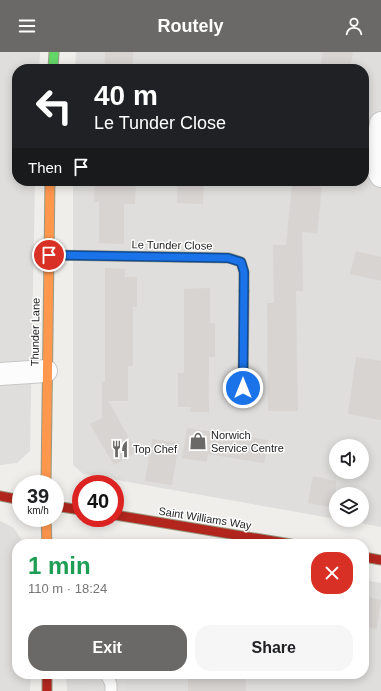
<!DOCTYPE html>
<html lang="en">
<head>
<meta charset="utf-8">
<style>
	:root { --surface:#fff; --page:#f6f6f6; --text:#202124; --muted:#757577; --accent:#6a6968 }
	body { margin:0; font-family:Helvetica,sans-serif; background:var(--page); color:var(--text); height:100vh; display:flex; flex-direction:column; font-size:15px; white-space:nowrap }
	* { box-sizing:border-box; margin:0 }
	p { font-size:13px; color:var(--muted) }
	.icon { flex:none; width:22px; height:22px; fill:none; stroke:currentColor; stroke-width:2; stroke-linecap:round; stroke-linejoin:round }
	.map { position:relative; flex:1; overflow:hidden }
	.drawer { position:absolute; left:12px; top:487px; width:357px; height:140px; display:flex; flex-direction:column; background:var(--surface); border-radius:16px; box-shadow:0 2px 10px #0003 }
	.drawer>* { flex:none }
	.guide { position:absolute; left:12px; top:12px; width:357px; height:122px; border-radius:16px; box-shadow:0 2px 10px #0003; background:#202124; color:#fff; overflow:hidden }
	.controls { position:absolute; left:329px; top:387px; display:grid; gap:8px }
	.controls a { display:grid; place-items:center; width:40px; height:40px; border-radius:50%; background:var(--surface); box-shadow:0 2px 10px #0003; font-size:20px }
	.speed { position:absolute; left:12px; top:423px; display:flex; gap:8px; font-size:20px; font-weight:700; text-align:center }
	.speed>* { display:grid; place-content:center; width:52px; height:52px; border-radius:50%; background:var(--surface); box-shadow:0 2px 10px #0003; line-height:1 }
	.speed small { font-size:10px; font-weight:400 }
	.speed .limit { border:6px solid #d22; background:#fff; color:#111 }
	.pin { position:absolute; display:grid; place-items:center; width:34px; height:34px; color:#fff; margin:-17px; border:2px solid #fff; border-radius:50%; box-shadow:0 1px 4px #0007 }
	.me { position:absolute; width:44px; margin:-22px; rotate:0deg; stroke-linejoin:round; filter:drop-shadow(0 0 3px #0008) }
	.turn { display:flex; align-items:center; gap:14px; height:84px; padding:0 16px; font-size:18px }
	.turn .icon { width:52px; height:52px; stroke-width:2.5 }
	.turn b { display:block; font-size:28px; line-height:34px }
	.then { display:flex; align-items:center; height:38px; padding:0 16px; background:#0003; gap:8px; font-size:15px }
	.round { display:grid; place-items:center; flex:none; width:42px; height:42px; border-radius:16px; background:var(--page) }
	.head { display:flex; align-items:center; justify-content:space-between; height:68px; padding:0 16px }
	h1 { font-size:24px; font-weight:800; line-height:30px; color:#1e9e55 }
	.cta { display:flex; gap:8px; margin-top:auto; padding:8px 16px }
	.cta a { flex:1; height:46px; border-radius:16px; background:var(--accent); color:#fff; font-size:16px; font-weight:800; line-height:46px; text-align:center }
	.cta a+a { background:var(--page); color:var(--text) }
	header { display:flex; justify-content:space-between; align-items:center; height:52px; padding:0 16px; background:var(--accent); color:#fff; font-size:18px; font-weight:800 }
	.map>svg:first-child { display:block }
	.residential { fill:#dfdedc; fill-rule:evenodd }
	.parking { fill:#e0dfde }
	.building { fill:#d7d4d2 }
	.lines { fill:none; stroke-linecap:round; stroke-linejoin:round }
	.lane-casing { stroke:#c9c8c7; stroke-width:13 }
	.street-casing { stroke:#c9c8c7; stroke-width:24 }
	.fast-casing { stroke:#999a82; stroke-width:11 }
	.slow-casing { stroke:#999a82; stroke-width:11 }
	.jam-casing { stroke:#999a82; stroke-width:11 }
	.lane { stroke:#fdfcfc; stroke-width:11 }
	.street { stroke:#fdfcfc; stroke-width:22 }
	.fast { stroke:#63d668; stroke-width:9 }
	.slow { stroke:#ff974d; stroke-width:9 }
	.jam { stroke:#b3261e; stroke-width:9 }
	.route-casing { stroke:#114b97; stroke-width:10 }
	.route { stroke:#1a73e8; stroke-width:7 }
	.labels { text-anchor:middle; stroke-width:3; stroke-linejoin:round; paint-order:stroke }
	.street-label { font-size:11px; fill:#222; stroke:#fff }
	.poi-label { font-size:11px; fill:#222; stroke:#fff; text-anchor:start }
</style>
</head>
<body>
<header><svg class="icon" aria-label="menu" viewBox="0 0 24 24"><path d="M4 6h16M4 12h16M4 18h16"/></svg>Routely<svg class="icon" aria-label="person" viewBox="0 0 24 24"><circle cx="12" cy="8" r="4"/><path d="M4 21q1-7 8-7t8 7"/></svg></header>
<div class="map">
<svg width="381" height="639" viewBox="0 0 381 639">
	<rect width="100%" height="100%" fill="#f0eeeb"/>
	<!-- residential -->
	<g class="residential">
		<path d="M 0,0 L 40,0 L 39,17 L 17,17 L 17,129 L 35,129 L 30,399 L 17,411 L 0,413 Z"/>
		<path d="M 76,0 L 381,0 L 381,475 L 344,468 L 362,468 L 362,442 L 336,442 L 336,467 L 83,422 L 73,413 L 73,129 L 364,129 L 364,17 L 75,17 ZM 336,394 L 362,394 L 362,420 L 336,420 Z"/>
		<path d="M 0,469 L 14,476 L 24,492 L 17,492 L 17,622 L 31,622 L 30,639 L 0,639 Z"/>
		<path d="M 364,528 L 381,531 L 381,639 L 67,639 L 66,622 L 364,622 Z"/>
	</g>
	<!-- parking -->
	<path class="parking" d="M 127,622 L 126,639 L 87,639 L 87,637 L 111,632 Z"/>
	<!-- building -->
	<g class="building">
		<rect x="105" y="0" width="28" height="17"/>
		<path d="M 323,0 L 353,0 L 350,17 L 320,17 Z"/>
		<path d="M 95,129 L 136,129 L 135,152 L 124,152 L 124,192 L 99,191 L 99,150 L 94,150 Z"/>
		<path d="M 178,129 L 204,129 L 203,152 L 177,151 Z"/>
		<path d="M 292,132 L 322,135 L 317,181 L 302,180 L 303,239 L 296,239 L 298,359 L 268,359 L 267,251 L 274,251 L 273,193 L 286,193 Z"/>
		<path d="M 356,199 L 381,205 L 381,229 L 350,222 Z"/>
		<path d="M 105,216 L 125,217 L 125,225 L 137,225 L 137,255 L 133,255 L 133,314 L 128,314 L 128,349 L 108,349 L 137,400 L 114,413 L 90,372 L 102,366 L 102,330 L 105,330 Z"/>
		<path d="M 210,236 L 210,271 L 215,271 L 215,305 L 209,305 L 209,360 L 190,360 L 191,355 L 178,355 L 178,321 L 184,321 L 184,237 Z"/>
		<path d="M 356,305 L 381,309 L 381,368 L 348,362 Z"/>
		<path d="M 187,376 L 268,388 L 264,411 L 208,402 L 207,410 L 182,406 Z"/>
		<path d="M 152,387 L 179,391 L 172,433 L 145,429 Z"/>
		<path d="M 313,424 L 336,429 L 336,456 L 308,451 Z"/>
		<path d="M 364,544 L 381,548 L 377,577 L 364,574 Z"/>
		<path d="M 226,622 L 246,622 L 246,639 L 188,639 L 188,624 L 226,624 Z"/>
	</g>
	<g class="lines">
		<!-- lane casing -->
		<g class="lane-casing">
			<path id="lane" d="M 106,622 L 111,632 L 111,639"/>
		</g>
		<!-- street casing -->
		<g class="street-casing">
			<g id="street">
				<path d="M 381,71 C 379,85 372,112 381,124"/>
				<path d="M 0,322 L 46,319"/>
			</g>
		</g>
		<!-- fast casing -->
		<g class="fast-casing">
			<g id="fast">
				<path d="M 53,17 L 54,0"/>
				<path d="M 49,203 L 229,206 L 241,210 L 244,220 L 244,239"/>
			</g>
		</g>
		<!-- slow casing -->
		<g class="slow-casing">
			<g id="slow">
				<path d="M 46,432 L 50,129"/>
				<path d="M 46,466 L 47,492"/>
			</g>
		</g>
		<!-- jam casing -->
		<g class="jam-casing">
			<g id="jam">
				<path d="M 243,336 L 244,239"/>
				<path d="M 0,444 L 21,448"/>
				<path d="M 55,454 L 81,458"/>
				<path d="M 115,463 L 291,492"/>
				<path d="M 364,505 L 381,508"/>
				<path d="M 47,622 L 47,639"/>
			</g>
		</g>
		<!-- lane -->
		<use href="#lane" class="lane"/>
		<!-- street -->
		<use href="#street" class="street"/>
		<!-- fast -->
		<use href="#fast" class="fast"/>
		<!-- slow -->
		<use href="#slow" class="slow"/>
		<!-- jam -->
		<use href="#jam" class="jam"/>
	</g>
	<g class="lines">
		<!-- route casing -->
		<g class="route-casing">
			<path id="route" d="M 49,203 L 228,206 L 241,210 L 244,220 L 243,336"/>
		</g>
		<!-- route -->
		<use href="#route" class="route"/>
	</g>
	<!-- icons -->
	<defs>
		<g id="shop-bare" transform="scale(1.38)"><path d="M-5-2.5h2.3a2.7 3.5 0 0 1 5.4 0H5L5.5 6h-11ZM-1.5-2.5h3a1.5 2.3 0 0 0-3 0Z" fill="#6a6968" stroke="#fff" stroke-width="2.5" paint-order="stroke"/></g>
		<g id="restaurant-bare" transform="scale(1.38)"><path d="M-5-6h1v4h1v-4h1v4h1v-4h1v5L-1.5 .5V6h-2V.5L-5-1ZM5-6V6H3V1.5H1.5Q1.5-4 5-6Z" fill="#6a6968" stroke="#fff" stroke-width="2.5" paint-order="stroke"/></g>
	</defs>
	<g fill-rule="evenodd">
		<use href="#shop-bare" x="198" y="389"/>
		<use href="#restaurant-bare" x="120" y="397"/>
	</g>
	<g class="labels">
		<!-- street labels -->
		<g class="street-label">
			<text transform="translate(172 193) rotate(1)" y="4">Le Tunder Close</text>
			<text transform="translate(35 280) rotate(-89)" y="4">Thunder Lane</text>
			<text transform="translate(205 466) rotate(9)" y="4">Saint Williams Way</text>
		</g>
		<!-- poi labels -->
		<g class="poi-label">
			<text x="211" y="387">Norwich<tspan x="211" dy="13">Service Centre</tspan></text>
			<text x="133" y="401">Top Chef</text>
		</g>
	</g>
</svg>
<div class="controls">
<a><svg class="icon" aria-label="sound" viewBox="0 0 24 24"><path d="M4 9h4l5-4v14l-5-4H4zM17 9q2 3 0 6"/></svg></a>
<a><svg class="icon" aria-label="layers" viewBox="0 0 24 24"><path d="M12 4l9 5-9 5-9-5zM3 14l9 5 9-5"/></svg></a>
</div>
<div class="speed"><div>39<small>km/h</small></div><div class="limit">40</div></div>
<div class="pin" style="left:49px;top:203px;background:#d93025"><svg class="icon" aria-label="arrive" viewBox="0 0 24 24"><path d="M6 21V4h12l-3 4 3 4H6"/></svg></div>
<svg class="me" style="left:243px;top:336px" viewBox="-20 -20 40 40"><circle r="17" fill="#1a73e8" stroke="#fff" stroke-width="3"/><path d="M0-11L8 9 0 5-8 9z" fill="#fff"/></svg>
<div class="guide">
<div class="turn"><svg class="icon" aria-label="left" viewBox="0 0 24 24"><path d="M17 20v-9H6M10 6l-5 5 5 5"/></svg><div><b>40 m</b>Le Tunder Close</div></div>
<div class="then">Then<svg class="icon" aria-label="arrive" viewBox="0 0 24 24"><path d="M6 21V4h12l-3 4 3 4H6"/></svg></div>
</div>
<section class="drawer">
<div class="head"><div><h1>1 min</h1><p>110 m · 18:24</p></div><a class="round" style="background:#d93025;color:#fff"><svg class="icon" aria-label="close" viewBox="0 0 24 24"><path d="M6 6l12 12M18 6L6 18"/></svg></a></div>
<div class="cta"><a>Exit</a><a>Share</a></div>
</section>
</div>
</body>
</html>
